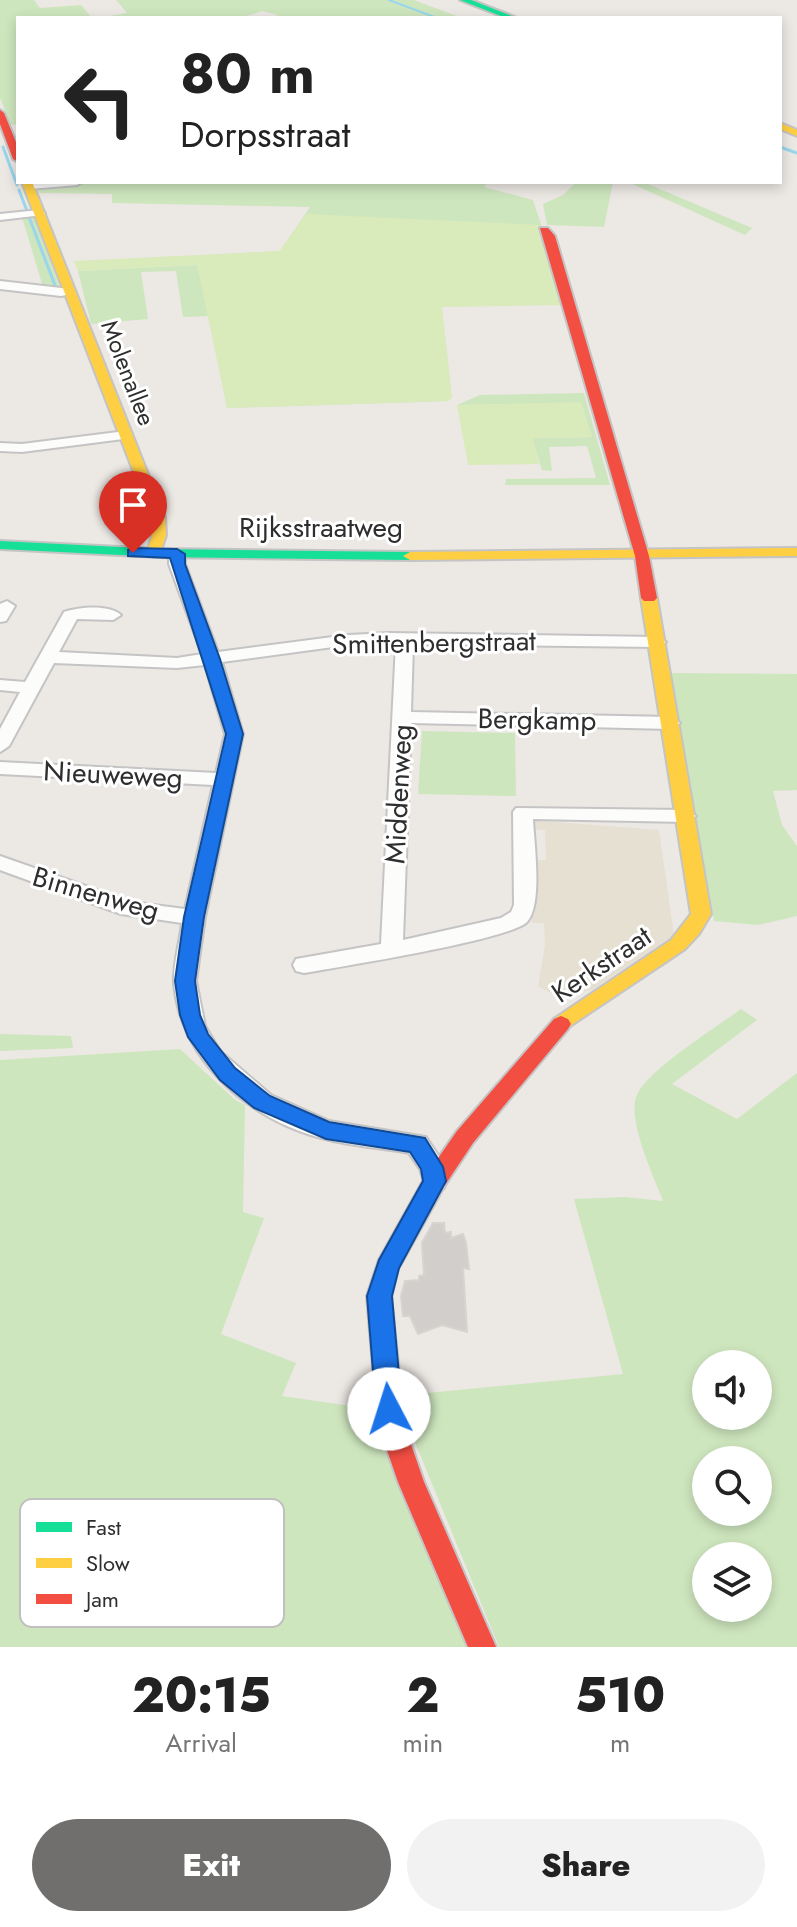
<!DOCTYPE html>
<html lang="en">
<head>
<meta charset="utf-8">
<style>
	:root { --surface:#fff; --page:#f2f2f2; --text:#222; --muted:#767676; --accent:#706f6e }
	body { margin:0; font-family:Jost,sans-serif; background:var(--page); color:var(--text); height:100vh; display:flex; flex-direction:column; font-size:30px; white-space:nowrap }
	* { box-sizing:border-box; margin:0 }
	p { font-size:26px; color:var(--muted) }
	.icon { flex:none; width:44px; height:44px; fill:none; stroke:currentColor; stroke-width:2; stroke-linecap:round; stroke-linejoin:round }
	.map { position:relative; height:1647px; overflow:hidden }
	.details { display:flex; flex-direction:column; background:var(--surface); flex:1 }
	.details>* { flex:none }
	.guide { position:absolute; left:16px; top:16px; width:766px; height:168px; border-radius:0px; box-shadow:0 4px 12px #0003; background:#fff; color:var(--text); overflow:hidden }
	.buttons { position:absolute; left:692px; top:1350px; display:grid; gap:16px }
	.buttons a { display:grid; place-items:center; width:80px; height:80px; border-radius:50%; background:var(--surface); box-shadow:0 4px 12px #0003; font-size:40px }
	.pin { position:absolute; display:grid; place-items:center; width:68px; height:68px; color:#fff; margin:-82px -34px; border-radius:50% 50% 50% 0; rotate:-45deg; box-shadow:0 0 8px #0007 }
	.pin .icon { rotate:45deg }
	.me { position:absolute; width:88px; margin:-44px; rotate:355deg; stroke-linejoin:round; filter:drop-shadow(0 0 6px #0008) }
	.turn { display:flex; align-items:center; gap:28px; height:168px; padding:0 32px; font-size:36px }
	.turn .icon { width:104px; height:104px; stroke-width:2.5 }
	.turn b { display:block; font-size:56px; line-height:68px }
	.eta { display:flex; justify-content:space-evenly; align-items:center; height:136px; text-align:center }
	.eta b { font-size:48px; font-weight:800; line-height:56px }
	.button { display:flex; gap:16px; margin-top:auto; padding:16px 32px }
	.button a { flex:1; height:92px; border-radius:48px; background:var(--accent); color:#fff; font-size:32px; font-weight:800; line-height:92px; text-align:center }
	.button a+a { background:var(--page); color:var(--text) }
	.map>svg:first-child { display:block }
	.education { fill:#e6e0d3 }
	.green { fill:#cee6be; fill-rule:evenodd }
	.pitch { fill:#d9eabb }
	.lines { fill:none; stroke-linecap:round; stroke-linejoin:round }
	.stream-far1 { stroke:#99d6ec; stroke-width:2 }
	.stream { stroke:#99d6ec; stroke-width:3 }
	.building { fill:#d1cecb; stroke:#d7d4d0; stroke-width:2 }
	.street-casing { stroke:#c5c4c5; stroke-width:4 }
	.fast-casing { stroke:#c5c4c5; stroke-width:4 }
	.slow-casing { stroke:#c5c4c5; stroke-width:4 }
	.jam-casing { stroke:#c5c4c5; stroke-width:4 }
	.street { fill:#fcfcfb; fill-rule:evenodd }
	.fast { fill:#16e098; fill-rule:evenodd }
	.slow { fill:#ffcf43; fill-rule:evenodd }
	.jam { fill:#f24e42; fill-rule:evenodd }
	.route { fill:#1a73e8; stroke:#114b97; stroke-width:2 }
	.labels { text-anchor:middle; stroke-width:6; stroke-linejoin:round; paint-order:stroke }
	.far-street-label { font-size:24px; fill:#2e2e2e; stroke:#fff }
	.street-label { font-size:28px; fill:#2e2e2e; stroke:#fff }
	.key { fill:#fff; stroke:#c0c0c0; stroke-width:2 }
	.key-label { font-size:22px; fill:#2e2e2e }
</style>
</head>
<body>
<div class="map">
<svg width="797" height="1647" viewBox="0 0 797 1647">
	<rect width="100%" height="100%" fill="#ece8e4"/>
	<!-- education -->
	<path class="education" d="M 529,820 L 659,830 L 674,935 L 592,990 L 575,992 L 564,1001 L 538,986 L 545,945 L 544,923 L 532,923 L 530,860 L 546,860 L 545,830 L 529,829 Z"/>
	<!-- green -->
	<g class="green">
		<path d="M 0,0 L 34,0 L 40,8 L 81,5 L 92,18 L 18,18 L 18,124 L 11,125 L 0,98 Z"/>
		<path d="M 116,0 L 414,0 L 462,18 L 273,18 L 278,15 L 262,11 L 241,18 L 99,18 L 127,13 Z"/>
		<path d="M 88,182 L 488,182 L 484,187 L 533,200 L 542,227 L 296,254 L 208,255 L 280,251 L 310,207 L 112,203 L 112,194 L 39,193 L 37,188 Z"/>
		<path d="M 576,182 L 613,182 L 604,227 L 547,225 L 543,204 L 563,195 Z"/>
		<path d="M 628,182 L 643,182 L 752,228 L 745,235 Z"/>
		<path d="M 34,216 L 61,291 L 43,287 L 22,217 Z"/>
		<path d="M 197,265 L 452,397 L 448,401 L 227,408 L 210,316 L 183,317 L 176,271 L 141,272 L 148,319 L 91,324 L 78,271 Z"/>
		<path d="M 584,393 L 610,485 L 505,485 L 506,479 L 596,478 L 587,446 L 549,447 L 552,471 L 542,470 L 532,438 L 592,437 L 581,403 L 457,405 L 480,395 Z"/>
		<path d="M 670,673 L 797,674 L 797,790 L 773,791 L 782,825 L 797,846 L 797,916 L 758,925 L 714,921 Z"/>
		<path d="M 422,731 L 515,733 L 516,796 L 418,794 Z"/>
		<path d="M 741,1009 L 757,1020 L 672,1084 L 737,1119 L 797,1073 L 797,1647 L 499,1647 L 396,1396 L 623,1374 L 574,1199 L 625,1197 L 663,1201 C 654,1177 626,1119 637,1095 C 647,1070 717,1027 741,1009 ZM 706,1364 L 758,1364 L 758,1416 L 706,1416 ZM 706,1460 L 758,1460 L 758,1512 L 706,1512 ZM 706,1556 L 758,1556 L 758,1608 L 706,1608 Z"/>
		<path d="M 0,1034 L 71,1036 L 73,1048 L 0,1051 Z"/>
		<path d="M 180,1049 L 234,1099 L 245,1105 L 243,1212 L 264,1218 L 221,1334 L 296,1363 L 282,1396 L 379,1410 L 475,1647 L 0,1647 L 0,1060 Z"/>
	</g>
	<!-- pitch -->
	<g class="pitch">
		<path d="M 306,214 L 541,225 L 567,305 L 442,307 L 452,397 L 448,401 L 227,408 L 197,265 L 78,271 L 74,261 L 280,251 Z"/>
		<path d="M 581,402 L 592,437 L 533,438 L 539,464 L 468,465 L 457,405 Z"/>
	</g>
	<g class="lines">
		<!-- stream-far1 -->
		<path class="stream-far1" d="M 389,0 L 437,18"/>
		<!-- stream -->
		<g class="stream">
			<path d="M 3,147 L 17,185"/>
			<path d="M 780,147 L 797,153"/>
			<path d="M 19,190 L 27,211"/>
			<path d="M 29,217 L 56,288"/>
		</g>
	</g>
	<!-- building -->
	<path class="building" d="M 433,1223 L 444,1223 L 445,1233 L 451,1232 L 451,1238 L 463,1234 L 466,1243 L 469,1269 L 463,1268 L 467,1332 L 442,1325 L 418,1334 L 410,1316 L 403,1316 L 401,1296 L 405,1281 L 419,1280 L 419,1276 L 424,1275 L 422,1243 Z"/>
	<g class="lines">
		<!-- street casing -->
		<g class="street-casing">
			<g id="street">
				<path d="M 82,182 L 77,185 L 29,189 L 24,186 L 38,182 Z"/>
				<path d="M 39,210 L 45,213 L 43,215 L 0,220 L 0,214 Z"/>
				<path d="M 0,281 L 70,289 L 76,293 L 61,296 L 0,289 Z"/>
				<path d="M 126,431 L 131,432 L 131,438 L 22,452 L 0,451 L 0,443 L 22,444 Z"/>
				<path d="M 177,549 L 185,554 L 185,564 L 218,652 L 348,635 L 390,633 L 657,637 L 666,642 L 657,647 L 413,644 L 411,712 L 671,717 L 680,723 L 671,729 L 411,723 L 403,940 L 501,918 L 511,912 L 514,905 L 513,812 L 516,808 L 686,810 L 696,816 L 686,822 L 533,819 C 534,842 543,905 527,922 C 509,940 338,967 304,973 L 296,971 L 293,965 L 296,959 L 381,944 L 396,643 L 348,645 L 222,662 L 243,734 L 205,917 L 196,981 L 205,1026 L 220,1051 L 271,1095 L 329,1121 L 426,1137 C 435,1152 453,1170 444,1188 L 435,1191 L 426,1188 L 420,1169 L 409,1153 C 382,1148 352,1146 325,1139 C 251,1121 181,1062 174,983 C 173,964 180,942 182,923 L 121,914 L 0,870 L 0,856 L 131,902 L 185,909 L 213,785 L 0,774 L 0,762 L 216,773 L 225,734 L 205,665 L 177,668 L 54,663 L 9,746 L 0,752 L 0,729 L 20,692 L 0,690 L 0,680 L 25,682 L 64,612 C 79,607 109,604 121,615 L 113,620 L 77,619 L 59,652 L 177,658 L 202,654 L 169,564 L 169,554 Z"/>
				<path d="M 7,601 L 15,606 L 6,621 L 0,622 L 0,604 Z"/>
			</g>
		</g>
		<!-- fast casing -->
		<g class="fast-casing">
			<g id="fast">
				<path d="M 460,0 L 471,0 L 517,18 L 506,18 Z"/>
				<path d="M 0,541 L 160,549 L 410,552 L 417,556 L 410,560 L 160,557 L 0,549 Z"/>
			</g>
		</g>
		<!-- slow casing -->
		<g class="slow-casing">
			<g id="slow">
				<path d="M 780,123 L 797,130 L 797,136 L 780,129 Z"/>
				<path d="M 22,182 L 32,182 L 165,517 L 166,535 L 159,556 L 154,557 L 147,553 L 152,535 L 151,517 Z"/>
				<path d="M 797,548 L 797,556 L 410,560 L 403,556 L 410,552 Z"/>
				<path d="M 649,593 L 657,598 L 711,914 L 699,934 L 685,949 L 561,1032 L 554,1029 L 551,1024 L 554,1019 L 671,940 L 691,914 L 641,598 Z"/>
			</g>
		</g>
		<!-- jam casing -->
		<g class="jam-casing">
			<g id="jam">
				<path d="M 0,110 L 4,113 L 18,147 L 18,162 L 13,159 L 0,124 Z"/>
				<path d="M 540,228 L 548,228 L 555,236 L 649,556 L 657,598 L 654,601 L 644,601 L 641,598 L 635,556 Z"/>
				<path d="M 561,1016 L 568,1019 L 571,1024 L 568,1029 L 473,1143 L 443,1188 L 398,1269 L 391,1296 L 404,1424 L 424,1482 L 496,1647 L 468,1647 L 398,1482 L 378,1424 L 367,1296 L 379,1260 L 427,1174 L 457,1131 L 554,1019 Z"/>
			</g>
		</g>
		<!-- street -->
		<use href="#street" class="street"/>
		<!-- fast -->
		<use href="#fast" class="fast"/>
		<!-- slow -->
		<use href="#slow" class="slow"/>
		<!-- jam -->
		<use href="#jam" class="jam"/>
	</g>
	<!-- route -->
	<path class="route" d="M 133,548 L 177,549 L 185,554 L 185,564 L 220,659 L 243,734 L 204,917 L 195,981 L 200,1015 L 208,1034 L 235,1068 L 270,1096 L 329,1122 L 425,1138 L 443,1167 L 446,1181 L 399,1268 L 392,1296 L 402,1409 L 398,1417 L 389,1421 L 380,1417 L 376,1409 L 367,1296 L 379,1260 L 423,1181 L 421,1169 L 410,1152 L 326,1139 L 254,1108 L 220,1080 L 188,1037 L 180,1015 L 175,981 L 184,917 L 226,734 L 170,558 L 128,556 L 128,550 Z"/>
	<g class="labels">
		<!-- far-street labels -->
		<g class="far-street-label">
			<text transform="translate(128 373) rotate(69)" y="8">Molenallee</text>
		</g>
		<!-- street labels -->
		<g class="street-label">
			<text x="321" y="537">Rijksstraatweg</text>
			<text transform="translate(434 642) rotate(-1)" y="10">Smittenbergstraat</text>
			<text transform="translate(537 719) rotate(1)" y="10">Bergkamp</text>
			<text transform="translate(113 774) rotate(3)" y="10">Nieuweweg</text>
			<text transform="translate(398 794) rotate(-87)" y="10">Middenweg</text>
			<text transform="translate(96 893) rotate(16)" y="10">Binnenweg</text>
			<text transform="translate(601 964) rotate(-34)" y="10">Kerkstraat</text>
		</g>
	</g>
	<!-- legend -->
	<rect x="20" y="1499" width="264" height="128" rx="12" class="key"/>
	<rect x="36" y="1522" width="36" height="10" fill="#16e098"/>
	<rect x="36" y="1558" width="36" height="10" fill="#ffcf43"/>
	<rect x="36" y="1594" width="36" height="10" fill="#f24e42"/>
	<g class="key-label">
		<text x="86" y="1535">Fast</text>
		<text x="86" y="1571">Slow</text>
		<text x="86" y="1607">Jam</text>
	</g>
</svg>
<div class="buttons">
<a><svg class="icon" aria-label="sound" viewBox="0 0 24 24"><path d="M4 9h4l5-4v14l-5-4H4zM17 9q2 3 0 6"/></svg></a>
<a><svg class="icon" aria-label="search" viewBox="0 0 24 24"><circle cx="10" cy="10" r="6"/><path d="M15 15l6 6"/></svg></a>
<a><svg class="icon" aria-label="layers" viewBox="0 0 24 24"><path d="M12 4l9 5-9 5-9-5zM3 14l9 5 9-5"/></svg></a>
</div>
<div class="pin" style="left:133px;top:553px;background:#d93025"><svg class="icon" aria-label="arrive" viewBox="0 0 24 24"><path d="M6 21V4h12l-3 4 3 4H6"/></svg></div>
<svg class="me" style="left:389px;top:1409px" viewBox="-20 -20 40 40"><circle r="19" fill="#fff"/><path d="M0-13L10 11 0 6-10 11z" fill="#1a73e8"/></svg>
<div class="guide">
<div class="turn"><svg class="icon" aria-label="left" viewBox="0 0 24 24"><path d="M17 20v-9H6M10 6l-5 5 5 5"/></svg><div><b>80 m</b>Dorpsstraat</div></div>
</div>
</div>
<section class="details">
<div class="eta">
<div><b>20:15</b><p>Arrival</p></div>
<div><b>2</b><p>min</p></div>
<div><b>510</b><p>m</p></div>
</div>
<div class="button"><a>Exit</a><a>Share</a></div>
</section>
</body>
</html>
